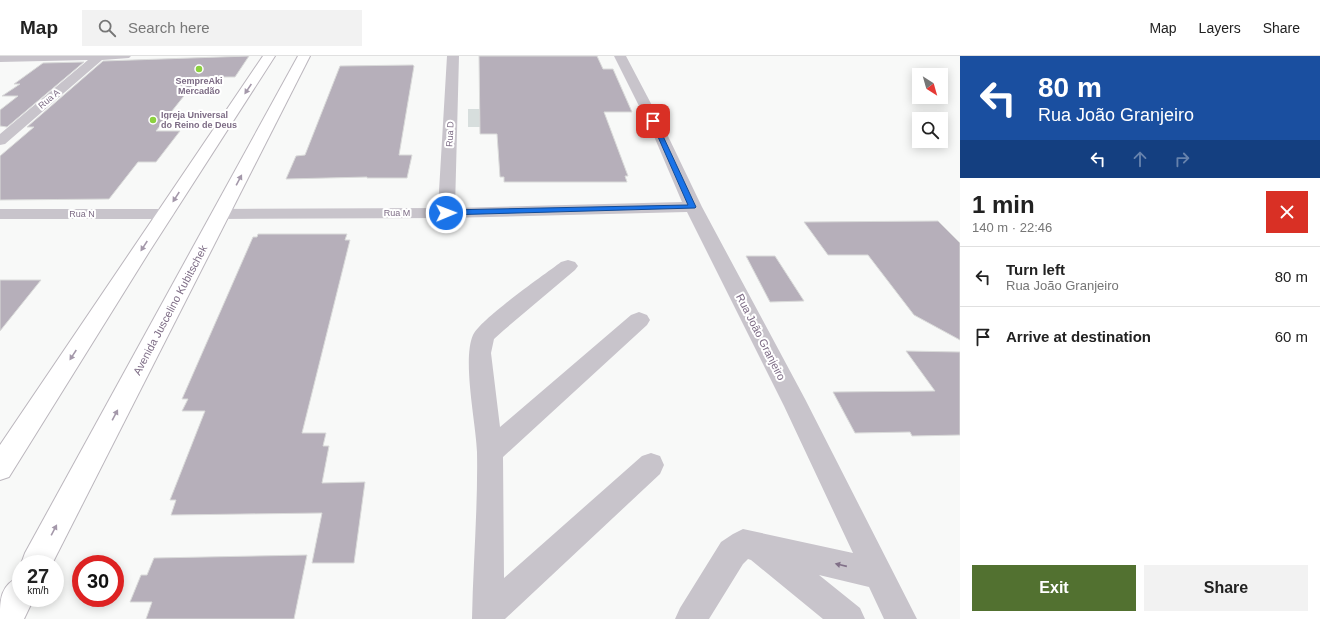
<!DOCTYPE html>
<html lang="en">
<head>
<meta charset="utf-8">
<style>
	:root { --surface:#fff; --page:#f2f2f2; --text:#222; --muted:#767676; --line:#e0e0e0; --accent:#527130 }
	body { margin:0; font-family:Arial,sans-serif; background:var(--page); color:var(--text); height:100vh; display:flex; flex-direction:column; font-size:15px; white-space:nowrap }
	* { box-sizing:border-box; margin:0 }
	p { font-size:13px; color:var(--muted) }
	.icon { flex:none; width:22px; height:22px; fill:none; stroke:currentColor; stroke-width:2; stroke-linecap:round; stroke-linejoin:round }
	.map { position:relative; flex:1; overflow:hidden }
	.sheet { display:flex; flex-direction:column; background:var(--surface); width:360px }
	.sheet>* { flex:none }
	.top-card { background:#1a4fa0; color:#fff; overflow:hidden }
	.needle { width:26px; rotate:143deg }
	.fabs { position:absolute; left:912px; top:12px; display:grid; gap:8px }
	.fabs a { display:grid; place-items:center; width:36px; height:36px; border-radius:0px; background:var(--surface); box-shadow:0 2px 10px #0003; font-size:20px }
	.speed { position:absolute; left:12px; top:499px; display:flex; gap:8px; font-size:20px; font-weight:700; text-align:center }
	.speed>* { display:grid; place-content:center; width:52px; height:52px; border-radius:50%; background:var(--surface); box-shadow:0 2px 10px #0003; line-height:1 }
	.speed small { font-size:10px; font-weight:400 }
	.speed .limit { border:6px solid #d22; background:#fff; color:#111 }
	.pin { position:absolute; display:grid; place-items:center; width:34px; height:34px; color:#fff; margin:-17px; border-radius:8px; box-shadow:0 2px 6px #0006 }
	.me { position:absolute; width:44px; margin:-22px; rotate:89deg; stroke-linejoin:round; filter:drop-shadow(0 0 3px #0008) }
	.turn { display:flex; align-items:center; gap:14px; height:84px; padding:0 12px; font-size:18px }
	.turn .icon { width:52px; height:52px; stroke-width:2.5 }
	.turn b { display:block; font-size:28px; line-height:34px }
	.lanes { display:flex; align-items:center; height:38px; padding:0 12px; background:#0003; justify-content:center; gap:20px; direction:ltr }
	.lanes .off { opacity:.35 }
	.round { display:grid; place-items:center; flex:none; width:42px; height:42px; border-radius:0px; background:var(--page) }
	.summary { display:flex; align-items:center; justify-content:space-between; height:68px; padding:0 12px }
	h1 { font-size:24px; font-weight:800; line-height:30px }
	.primary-button { display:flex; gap:8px; margin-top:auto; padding:8px 12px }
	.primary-button a { flex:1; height:46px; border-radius:0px; background:var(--accent); color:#fff; font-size:16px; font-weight:800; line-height:46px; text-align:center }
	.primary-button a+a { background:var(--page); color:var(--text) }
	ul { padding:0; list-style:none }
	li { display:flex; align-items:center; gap:12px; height:60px; padding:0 12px; border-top:1px solid var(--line) }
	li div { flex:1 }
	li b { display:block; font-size:15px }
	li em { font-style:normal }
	header { display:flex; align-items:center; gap:24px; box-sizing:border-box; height:56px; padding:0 20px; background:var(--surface); border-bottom:1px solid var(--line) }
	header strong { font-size:19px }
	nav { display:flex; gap:22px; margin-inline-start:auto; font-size:14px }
	.search { width:280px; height:36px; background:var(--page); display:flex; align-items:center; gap:10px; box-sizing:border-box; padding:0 14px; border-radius:0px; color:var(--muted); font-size:15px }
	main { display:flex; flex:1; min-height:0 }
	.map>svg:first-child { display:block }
	.green { fill:#d7dedd }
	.building { fill:#b6afba; stroke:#dadbda }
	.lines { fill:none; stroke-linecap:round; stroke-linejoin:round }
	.major-casing { stroke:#bbb6bd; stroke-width:2 }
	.minor { fill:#c8c4cb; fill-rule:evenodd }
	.major { fill:#fff; fill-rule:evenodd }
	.oneway { fill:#a498aa }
	.oneway2 { fill:#817088 }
	.route { fill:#1a73e8; stroke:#114b97 }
	.poi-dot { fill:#8cd140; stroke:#fff; stroke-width:1.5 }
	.labels { text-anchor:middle; stroke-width:4; stroke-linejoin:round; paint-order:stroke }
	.far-poi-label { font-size:9px; font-weight:bold; fill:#7d6c85; stroke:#fff }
	.far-street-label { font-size:9px; fill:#7d6c85; stroke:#fff }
	.street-label { font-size:11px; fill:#7d6c85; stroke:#fff }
</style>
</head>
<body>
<header>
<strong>Map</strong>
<div class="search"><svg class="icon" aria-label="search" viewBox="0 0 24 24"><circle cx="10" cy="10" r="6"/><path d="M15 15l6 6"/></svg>Search here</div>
<nav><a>Map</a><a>Layers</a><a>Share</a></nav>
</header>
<main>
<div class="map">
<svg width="960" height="563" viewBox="0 0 960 563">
	<rect width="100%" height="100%" fill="#f8f9f8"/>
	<!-- green -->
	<rect class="green" x="468" y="53" width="21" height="18"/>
	<!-- building -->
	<g class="building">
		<path d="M 249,0 L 235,21 L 199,21 L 156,75 L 180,75 L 156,106 L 138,106 L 109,143 L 0,144 L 0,100 L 34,71 L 27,71 L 103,5 Z"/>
		<path d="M 479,0 L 597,0 L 603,13 L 613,13 L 632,56 L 604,56 L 628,120 L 625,120 L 627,126 L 504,126 L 504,121 L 500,121 L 497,78 L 480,78 Z"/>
		<path d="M 84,6 L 7,71 L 0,70 L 0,54 L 18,40 L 2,40 L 20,28 L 14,28 L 43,7 Z"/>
		<path d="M 413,9 L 414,10 L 399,99 L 412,99 L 407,122 L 367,122 L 367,121 L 286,123 L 296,100 L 305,99 L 340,10 Z"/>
		<path d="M 938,165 L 960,187 L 960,284 L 914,259 L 868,199 L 828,199 L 804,166 Z"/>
		<path d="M 258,178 L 347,178 L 345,184 L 350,184 L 302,377 L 326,377 L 323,390 L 329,390 L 322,427 L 365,426 L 354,507 L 312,507 L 322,457 L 171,459 L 176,444 L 170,444 L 205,355 L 182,355 L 188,343 L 182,343 L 253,181 L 257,181 Z"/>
		<path d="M 746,200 L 775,200 L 804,245 L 770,246 Z"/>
		<path d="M 0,224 L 41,224 L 0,275 Z"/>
		<path d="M 906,295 L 960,296 L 960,379 L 912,380 L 910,376 L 855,377 L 833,336 L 935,335 Z"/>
		<path d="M 307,499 L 294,563 L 146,563 L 152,546 L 130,546 L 141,519 L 147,519 L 154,502 Z"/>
	</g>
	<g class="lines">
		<!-- major casing -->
		<g class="major-casing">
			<g id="major">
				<path d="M 263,0 L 275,0 L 149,196 L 9,421 L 0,424 L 0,389 Z"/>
				<path d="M 298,0 L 310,0 L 52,508 L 21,508 L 25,497 Z"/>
				<path d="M 21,520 L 21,542 L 34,542 L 24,563 L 0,563 C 0,543 0,529 21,520 Z"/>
			</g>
		</g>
		<!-- minor -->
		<g class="minor">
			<path d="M 0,0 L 131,0 L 129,2 L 102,4 L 5,88 L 0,89 L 0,78 L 88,4 L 0,6 Z"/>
			<path d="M 447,0 L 459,0 L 455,152 L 682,146 L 653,78 L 614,0 L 626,0 L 667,78 L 702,151 L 805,343 L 917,563 L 884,563 L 869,531 L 819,519 L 860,552 L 865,563 L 823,563 L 751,504 L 748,503 L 743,508 L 709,563 L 675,563 L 680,552 L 721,486 L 733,478 L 743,473 L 853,497 L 784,350 L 687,156 L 446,162 L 221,163 L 215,162 L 212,158 L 215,154 L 221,153 L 438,152 Z"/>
			<path d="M 0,153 L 165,153 L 171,154 L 174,158 L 171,162 L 165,163 L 0,163 Z"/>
			<path d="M 568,204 L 575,206 L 578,210 L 575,214 L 504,274 L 494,283 L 491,297 L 500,371 L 631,259 L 639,256 L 647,259 L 650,264 L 647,269 L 503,401 L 504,522 L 642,400 L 651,397 L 660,400 L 664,409 L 660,418 L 505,563 L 472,563 C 473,508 478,452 477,396 C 476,367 462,304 473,279 C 480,263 544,219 561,206 Z"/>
		</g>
		<!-- major -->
		<use href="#major" class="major"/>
	</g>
	<!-- one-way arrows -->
	<defs><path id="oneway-solid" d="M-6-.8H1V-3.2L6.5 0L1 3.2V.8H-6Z"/></defs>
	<g class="oneway">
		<use href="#oneway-solid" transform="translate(248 33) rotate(124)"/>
		<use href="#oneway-solid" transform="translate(239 124) rotate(-62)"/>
		<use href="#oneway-solid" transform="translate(176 141) rotate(123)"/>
		<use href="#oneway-solid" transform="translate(144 190) rotate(123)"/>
		<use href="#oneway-solid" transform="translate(73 299) rotate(123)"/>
		<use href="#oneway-solid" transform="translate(115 359) rotate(-62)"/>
		<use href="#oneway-solid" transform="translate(54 474) rotate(-62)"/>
	</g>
	<use class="oneway2" href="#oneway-solid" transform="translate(841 509) rotate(-167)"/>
	<!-- route -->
	<path class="route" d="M 653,63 L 656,65 L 696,151 L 695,152 L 446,159 L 443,157 L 446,154 L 688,149 L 651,65 Z"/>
	<!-- markers -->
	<g class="poi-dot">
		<circle cx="199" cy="13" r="4"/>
		<circle cx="153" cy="64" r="4"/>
	</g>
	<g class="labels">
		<!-- far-poi labels -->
		<g class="far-poi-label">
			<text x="199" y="28">SempreAki<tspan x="199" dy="10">Mercadão</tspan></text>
			<text x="161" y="62" text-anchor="start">Igreja Universal<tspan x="161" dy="10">do Reino de Deus</tspan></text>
		</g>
		<!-- far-street labels -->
		<g class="far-street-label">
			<text transform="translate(49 43) rotate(-40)" y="3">Rua A</text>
			<text transform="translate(450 78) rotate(-87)" y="3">Rua D</text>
			<text x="397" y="160">Rua M</text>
			<text x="82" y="161">Rua N</text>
		</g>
		<!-- street labels -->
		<g class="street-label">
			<text transform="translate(170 254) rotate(-62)" y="4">Avenida Juscelino Kubitschek</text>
			<text transform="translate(761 281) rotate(63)" y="4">Rua João Granjeiro</text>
		</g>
	</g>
</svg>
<div class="fabs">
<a><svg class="needle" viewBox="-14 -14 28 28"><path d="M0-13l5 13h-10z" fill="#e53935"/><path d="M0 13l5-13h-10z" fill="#767676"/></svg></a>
<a><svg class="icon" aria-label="search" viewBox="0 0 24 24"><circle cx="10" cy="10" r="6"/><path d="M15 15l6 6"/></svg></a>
</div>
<div class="speed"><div>27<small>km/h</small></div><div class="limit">30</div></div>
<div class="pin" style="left:653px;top:65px;background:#d93025"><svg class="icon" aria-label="arrive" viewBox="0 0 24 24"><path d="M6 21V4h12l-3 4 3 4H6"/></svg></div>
<svg class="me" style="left:446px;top:157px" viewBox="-20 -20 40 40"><circle r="17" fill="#1a73e8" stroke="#fff" stroke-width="3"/><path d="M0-11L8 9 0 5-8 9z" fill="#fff"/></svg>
</div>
<section class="sheet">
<div class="top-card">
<div class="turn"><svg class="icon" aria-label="left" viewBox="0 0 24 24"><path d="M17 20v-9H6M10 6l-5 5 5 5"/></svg><div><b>80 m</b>Rua João Granjeiro</div></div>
<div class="lanes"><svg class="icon" aria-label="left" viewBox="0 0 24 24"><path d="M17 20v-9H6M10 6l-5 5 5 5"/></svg><svg class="icon off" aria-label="ahead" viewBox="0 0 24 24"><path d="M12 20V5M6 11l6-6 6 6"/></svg><svg class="icon off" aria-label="right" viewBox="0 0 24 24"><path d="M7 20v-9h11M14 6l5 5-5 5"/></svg></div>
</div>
<div class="summary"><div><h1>1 min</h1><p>140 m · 22:46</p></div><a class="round" style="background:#d93025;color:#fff"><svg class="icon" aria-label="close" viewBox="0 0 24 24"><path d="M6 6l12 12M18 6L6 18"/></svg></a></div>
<ul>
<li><svg class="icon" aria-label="left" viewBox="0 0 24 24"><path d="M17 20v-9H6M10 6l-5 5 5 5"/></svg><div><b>Turn left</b><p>Rua João Granjeiro</p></div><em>80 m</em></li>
<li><svg class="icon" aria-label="arrive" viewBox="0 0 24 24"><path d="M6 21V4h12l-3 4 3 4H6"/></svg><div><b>Arrive at destination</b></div><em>60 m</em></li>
</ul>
<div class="primary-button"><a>Exit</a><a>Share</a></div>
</section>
</main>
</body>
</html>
